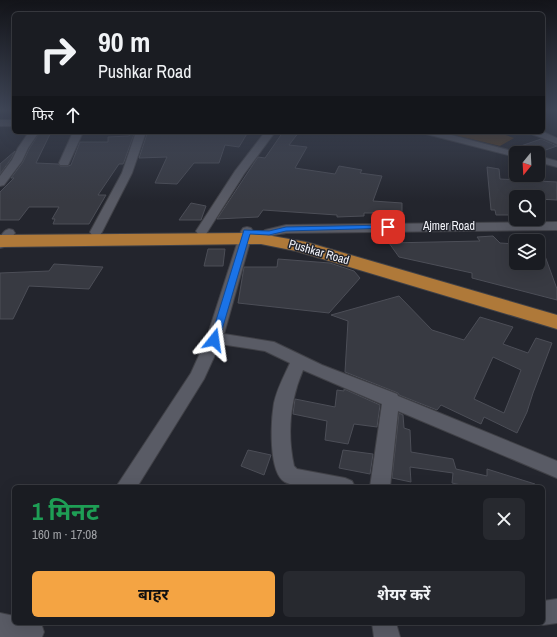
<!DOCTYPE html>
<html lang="hi">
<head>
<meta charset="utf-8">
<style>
	:root { --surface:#1a1c22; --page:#27292f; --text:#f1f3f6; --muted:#9fa1a5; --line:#383a40; --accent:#f4a443 }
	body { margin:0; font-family:"Archivo Narrow","Noto Sans Devanagari",sans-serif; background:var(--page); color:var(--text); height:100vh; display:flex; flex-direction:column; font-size:15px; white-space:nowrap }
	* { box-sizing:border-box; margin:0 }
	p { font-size:13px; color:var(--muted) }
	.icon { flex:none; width:22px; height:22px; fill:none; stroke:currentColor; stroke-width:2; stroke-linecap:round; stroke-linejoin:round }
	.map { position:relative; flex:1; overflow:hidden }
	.sheet { position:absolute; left:12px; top:485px; width:533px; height:140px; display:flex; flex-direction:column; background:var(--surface); border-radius:6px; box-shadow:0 4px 16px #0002,0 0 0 1px var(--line) }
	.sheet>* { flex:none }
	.top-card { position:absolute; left:12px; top:12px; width:533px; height:122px; border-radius:6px; box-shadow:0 4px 16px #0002,0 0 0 1px var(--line); background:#1a1c22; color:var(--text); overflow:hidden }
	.needle { width:26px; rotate:198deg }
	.tools { position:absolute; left:509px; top:146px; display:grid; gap:8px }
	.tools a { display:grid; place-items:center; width:36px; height:36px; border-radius:6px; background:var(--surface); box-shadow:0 4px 16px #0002,0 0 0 1px var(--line); font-size:20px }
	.pin { position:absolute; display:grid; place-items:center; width:34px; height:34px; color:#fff; margin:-17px; border-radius:8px; box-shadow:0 2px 6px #0006 }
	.me { position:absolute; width:44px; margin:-22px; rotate:15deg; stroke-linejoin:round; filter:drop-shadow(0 0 3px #0008) }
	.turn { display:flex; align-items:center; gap:14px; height:84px; padding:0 20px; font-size:18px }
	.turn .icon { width:52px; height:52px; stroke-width:2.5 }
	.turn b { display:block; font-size:28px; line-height:34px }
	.then { display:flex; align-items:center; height:38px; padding:0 20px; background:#0003; gap:8px; font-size:15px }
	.round { display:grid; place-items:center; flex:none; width:42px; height:42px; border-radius:6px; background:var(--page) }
	.headline { display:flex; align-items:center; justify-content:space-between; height:68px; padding:0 20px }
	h1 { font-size:24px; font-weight:700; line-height:30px; color:#1e9e55 }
	.button { display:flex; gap:8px; margin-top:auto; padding:8px 20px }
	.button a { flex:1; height:46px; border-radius:6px; background:var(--accent); color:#111; font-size:16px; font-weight:700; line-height:46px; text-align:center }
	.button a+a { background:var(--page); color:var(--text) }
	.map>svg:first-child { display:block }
	.green { fill:#573c1d }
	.building { fill:#383a42; stroke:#4c4e57; fill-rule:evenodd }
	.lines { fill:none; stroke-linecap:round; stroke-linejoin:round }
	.street-casing { stroke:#404147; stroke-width:2 }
	.highway-casing { stroke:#404147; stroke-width:2 }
	.street { fill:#595b65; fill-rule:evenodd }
	.highway { fill:#af7939; fill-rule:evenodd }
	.route { fill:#1a73e8; stroke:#114b97 }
	.labels { text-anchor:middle; stroke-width:3; stroke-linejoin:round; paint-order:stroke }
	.street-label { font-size:12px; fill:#f3f4fa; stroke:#23252d }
</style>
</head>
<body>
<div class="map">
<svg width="557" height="637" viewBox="0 0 557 637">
	<rect width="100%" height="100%" fill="#23252d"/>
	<!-- green -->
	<path class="green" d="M 442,132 L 497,132 L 514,138 L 500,146 Z"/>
	<!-- building -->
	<g class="building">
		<path d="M 40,132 L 51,132 L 36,163 L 58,164 L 60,166 L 68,166 L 71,165 L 80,142 L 108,142 L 108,137 L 129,136 L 130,134 L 134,134 L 124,162 L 123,164 L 119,164 L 98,195 L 106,195 L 89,224 L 53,224 L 55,219 L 52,219 L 59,207 L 29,207 L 19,220 L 0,220 L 0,192 L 14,178 L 11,178 L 23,162 L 29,149 Z"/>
		<path d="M 178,132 L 248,132 L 239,147 L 225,145 L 219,163 L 194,163 L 177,184 L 155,183 L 167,157 L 139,158 L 147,134 L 178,133 Z"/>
		<path d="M 283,132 L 299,132 L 289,145 L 307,147 L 295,168 L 335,174 L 339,166 L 362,170 L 360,173 L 382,176 L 373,201 L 402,203 L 402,213 L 364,213 L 364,216 L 337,217 L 337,215 L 263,210 L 258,217 L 217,219 L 258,157 L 265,158 Z"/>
		<path d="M 541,139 L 557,146 L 537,153 L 521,153 L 516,150 L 515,148 Z"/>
		<path d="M 15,151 L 11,159 L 0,174 L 0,164 Z"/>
		<path d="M 487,167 L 499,169 L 500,179 L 557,182 L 557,200 L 538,199 L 538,197 L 516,197 L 516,215 L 496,215 L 495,210 L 491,210 Z"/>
		<path d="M 191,203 L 206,206 L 201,220 L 179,220 Z"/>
		<path d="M 493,236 L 500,243 L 516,244 L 516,263 L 538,263 L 538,245 L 541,245 L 557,289 L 557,300 L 472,278 L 472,273 L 399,257 L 389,243 L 480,241 L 477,237 Z"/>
		<path d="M 208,249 L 225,249 L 223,266 L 204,266 Z"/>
		<path d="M 278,259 L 330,263 L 354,271 L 360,278 L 329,313 L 238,303 L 244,267 L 277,267 Z"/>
		<path d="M 54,264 L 103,267 L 89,289 L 29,286 L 13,319 L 0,319 L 0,273 L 49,271 Z"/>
		<path d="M 399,296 L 432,330 L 464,340 L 480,317 L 513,327 L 503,344 L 528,353 L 536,338 L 552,343 L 533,393 L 527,412 L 517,433 L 484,417 L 481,424 L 441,405 L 437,410 L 399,395 L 398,393 L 345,372 L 348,321 L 331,315 ZM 493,357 L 521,370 L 504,413 L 474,399 Z"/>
		<path d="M 344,389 L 380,405 L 377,427 L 354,424 L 348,444 L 325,440 L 327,421 L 293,414 L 295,399 L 335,407 L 337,390 L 344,391 Z"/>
		<path d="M 399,413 L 403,415 L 404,428 L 410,430 L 411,452 L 453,459 L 456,469 L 487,476 L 487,469 L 535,484 L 535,487 L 470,487 L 452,483 L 453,473 L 410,467 L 411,482 L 392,478 Z"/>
		<path d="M 248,450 L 271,455 L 264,475 L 241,466 Z"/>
		<path d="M 343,450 L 373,454 L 370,474 L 339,468 Z"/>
	</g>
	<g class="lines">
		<!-- street casing -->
		<g class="street-casing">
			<g id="street">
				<rect x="0" y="120" width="14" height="6"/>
				<path d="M 29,132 L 39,132 L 28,148 L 22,161 L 4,185 L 0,186 L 0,176 L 12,160 L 18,148 Z"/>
				<path d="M 73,132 L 83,132 L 69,163 L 68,165 L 60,165 L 59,163 Z"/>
				<path d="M 136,132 L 146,132 L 132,173 L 102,232 L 100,235 L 92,235 L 90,232 L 122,173 Z"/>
				<path d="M 265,132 L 275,132 L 244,174 L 206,234 L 198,234 L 196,231 L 235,171 Z"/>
				<path d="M 424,132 L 440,132 L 520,153 L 516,153 L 516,157 L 426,134 Z"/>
				<path d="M 530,132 L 543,132 L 557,138 L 557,144 L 532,134 Z"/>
				<path d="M 538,156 L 557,161 L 557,167 L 538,162 Z"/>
				<path d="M 557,222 L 557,230 L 286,233 C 282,234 276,234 272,236 C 266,240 264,244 257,242 L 255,239 L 265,230 L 286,225 Z"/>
				<path d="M 247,227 L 251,228 L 253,231 L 224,334 L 274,342 L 322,365 L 397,394 L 398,396 L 557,461 L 557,478 L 398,411 L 390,487 L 370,487 L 382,404 L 303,370 C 290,400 287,434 294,466 L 297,469 L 345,478 L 352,481 L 355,487 C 336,487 302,491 285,482 C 268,473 271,420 274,403 C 277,389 284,376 290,363 L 265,351 L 220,344 L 204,379 L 137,487 L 116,487 L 191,373 L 206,340 L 241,231 L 243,228 Z"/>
				<path d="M 9,229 L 13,230 L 15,233 L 4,247 L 0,248 C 0,239 0,232 9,229 Z"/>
				<path d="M 557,599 L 557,623 L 543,625 L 538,623 L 543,623 L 543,601 Z"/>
				<path d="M 0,613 L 14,616 L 14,623 L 41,623 L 44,632 L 42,637 L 0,637 Z"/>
				<path d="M 372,623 L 396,623 L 400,637 L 374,637 Z"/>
			</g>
		</g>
		<!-- highway casing -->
		<g class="highway-casing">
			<path id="highway" d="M 245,233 L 261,234 L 306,242 L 557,315 L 557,329 L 296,251 L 261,244 L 0,247 L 0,235 Z"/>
		</g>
		<!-- street -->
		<use href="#street" class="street"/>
		<!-- highway -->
		<use href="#highway" class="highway"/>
	</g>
	<!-- sky -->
	<linearGradient id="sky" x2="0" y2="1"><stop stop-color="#131419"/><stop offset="0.55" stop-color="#3f4657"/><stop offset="1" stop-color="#3f4657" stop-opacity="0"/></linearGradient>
	<rect width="557" height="201" fill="url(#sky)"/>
	<!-- route -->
	<path class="route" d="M 388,225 L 391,225 L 391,228 L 286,231 L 269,235 L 250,234 L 219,340 L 214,343 L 211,342 L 210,340 L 244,230 L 269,231 L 286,227 Z"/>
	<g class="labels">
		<!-- street labels -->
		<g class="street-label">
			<text x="449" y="230">Ajmer Road</text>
			<text transform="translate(319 252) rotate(16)" y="4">Pushkar Road</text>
		</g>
	</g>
</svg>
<div class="tools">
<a><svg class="needle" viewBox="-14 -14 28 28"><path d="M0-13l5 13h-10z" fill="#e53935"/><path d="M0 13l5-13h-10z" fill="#9fa1a5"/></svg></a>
<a><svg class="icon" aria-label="search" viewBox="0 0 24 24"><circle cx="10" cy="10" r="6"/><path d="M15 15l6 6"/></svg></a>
<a><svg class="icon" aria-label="layers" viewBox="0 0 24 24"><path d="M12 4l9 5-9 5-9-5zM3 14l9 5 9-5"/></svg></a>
</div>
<div class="pin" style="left:388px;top:227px;background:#d93025"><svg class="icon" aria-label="arrive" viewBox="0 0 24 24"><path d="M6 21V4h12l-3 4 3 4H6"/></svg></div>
<svg class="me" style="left:214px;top:340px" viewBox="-20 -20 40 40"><path d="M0-17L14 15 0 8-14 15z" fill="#1a73e8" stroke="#fff" stroke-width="4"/></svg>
<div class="top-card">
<div class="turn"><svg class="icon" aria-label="right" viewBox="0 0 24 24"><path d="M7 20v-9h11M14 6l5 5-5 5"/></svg><div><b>90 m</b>Pushkar Road</div></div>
<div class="then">फिर<svg class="icon" aria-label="ahead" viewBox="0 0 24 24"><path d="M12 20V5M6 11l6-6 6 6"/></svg></div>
</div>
<section class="sheet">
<div class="headline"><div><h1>1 मिनट</h1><p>160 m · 17:08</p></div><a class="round"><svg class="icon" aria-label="close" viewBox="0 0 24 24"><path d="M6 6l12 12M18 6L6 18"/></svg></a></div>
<div class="button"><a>बाहर</a><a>शेयर करें</a></div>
</section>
</div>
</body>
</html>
